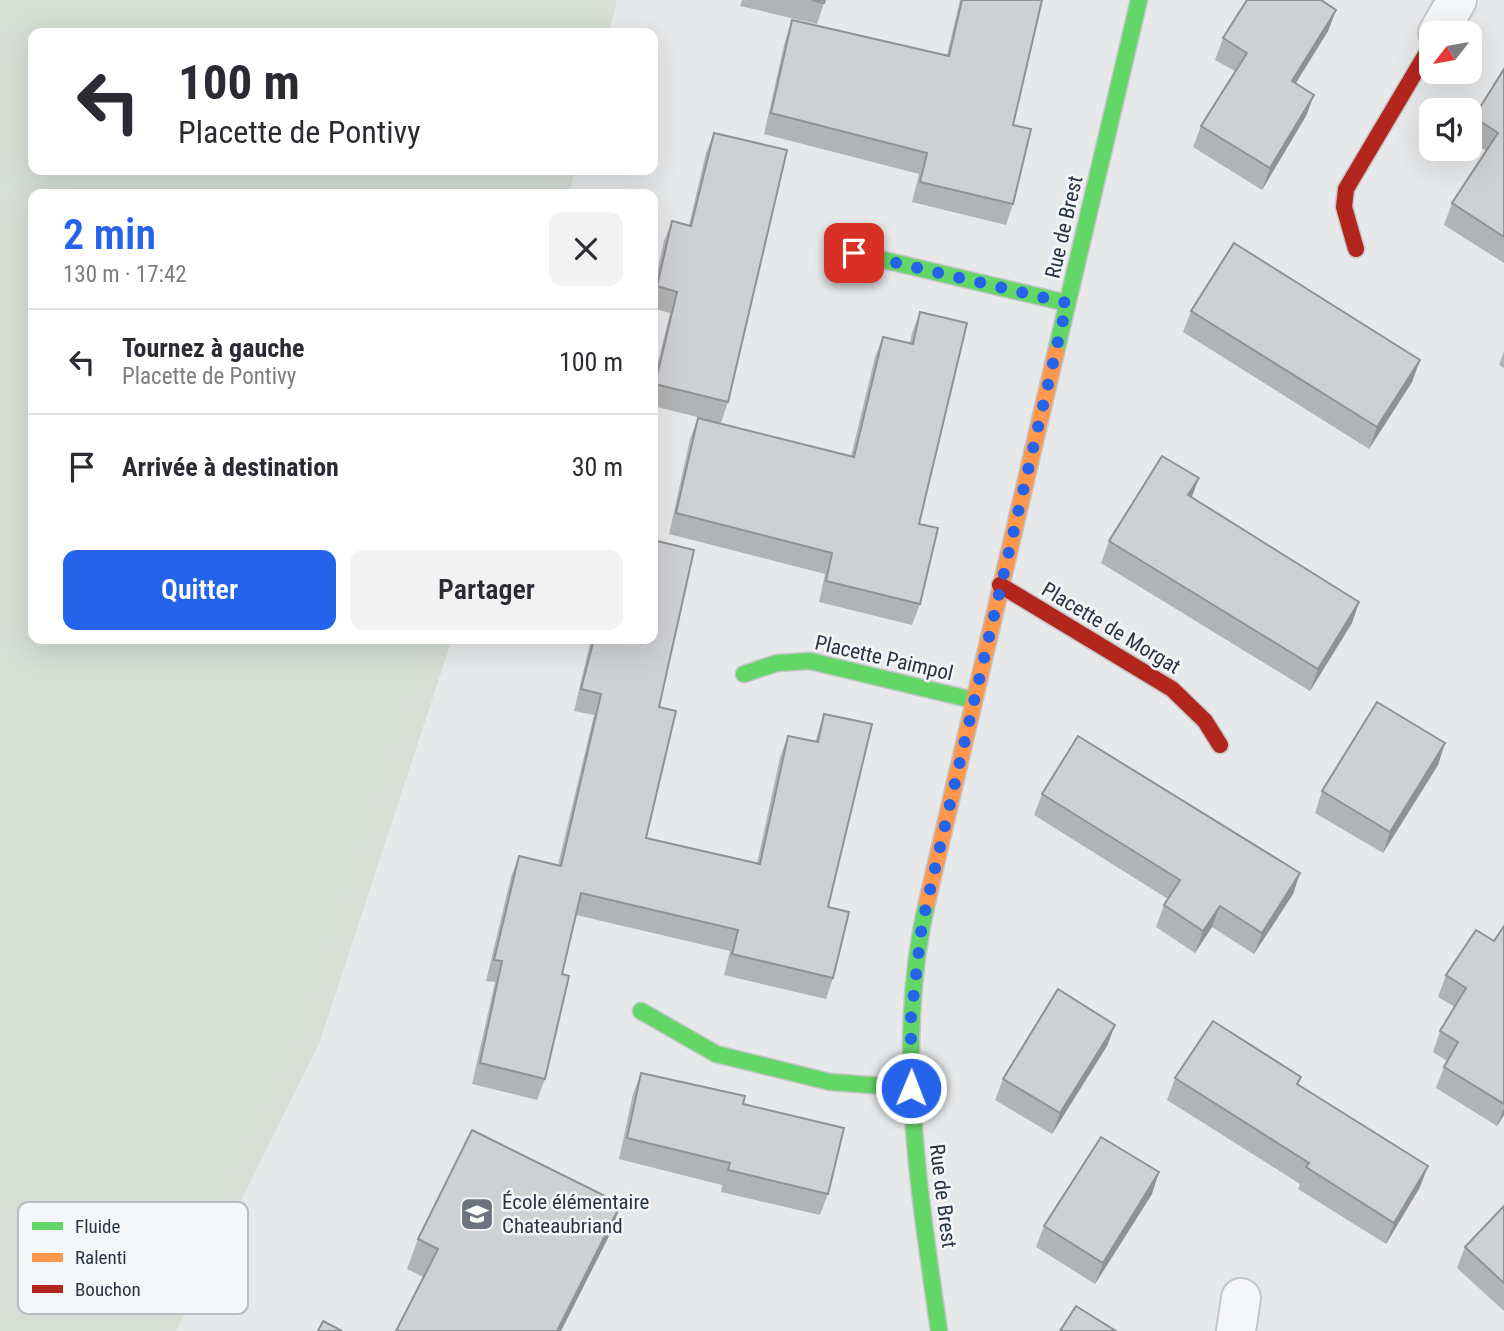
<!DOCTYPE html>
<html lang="fr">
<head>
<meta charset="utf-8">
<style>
	:root { --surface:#fff; --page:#f2f2f3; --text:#2b2b33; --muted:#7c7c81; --line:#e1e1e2; --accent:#2563eb }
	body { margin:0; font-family:"Roboto Condensed",sans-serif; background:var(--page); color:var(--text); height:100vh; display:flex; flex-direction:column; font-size:26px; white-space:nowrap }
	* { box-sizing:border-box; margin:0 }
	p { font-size:23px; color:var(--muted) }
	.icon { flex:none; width:38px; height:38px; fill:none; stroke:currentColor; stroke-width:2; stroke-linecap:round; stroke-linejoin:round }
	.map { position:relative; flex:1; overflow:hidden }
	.details { position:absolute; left:28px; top:189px; width:630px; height:455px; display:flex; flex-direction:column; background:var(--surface); border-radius:14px; box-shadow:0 7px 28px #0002 }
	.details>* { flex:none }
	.hud { position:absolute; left:28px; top:28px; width:630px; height:147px; border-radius:14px; box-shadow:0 7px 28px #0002; background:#fff; color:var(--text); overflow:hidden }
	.needle { width:46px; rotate:239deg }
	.fabs { position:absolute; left:1419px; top:21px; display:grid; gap:14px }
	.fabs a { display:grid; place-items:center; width:63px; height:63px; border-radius:14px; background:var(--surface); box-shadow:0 7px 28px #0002; font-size:35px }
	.pin { position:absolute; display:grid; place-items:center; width:60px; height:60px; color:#fff; margin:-30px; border-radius:14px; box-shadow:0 4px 10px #0006 }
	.me { position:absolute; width:77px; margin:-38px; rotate:1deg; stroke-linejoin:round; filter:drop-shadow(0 0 5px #0008) }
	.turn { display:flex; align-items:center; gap:24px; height:147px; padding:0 35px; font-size:32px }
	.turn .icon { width:91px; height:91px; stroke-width:2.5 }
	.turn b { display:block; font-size:49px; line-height:60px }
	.round { display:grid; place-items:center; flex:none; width:74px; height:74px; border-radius:14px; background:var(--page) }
	.head { display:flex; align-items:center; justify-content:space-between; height:119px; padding:0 35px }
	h1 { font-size:42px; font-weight:600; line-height:52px; color:var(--accent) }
	.primary-button { display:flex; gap:14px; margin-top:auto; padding:14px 35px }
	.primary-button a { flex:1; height:80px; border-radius:14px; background:var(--accent); color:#fff; font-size:28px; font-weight:600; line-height:80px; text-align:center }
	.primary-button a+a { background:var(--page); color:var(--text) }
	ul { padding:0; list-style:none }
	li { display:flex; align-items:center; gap:21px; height:105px; padding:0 35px; border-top:2px solid var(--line) }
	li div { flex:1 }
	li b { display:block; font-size:26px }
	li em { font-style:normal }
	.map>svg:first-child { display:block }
	.green { fill:#d6ded6 }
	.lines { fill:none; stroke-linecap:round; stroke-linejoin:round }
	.street-casing { stroke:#c4c6c8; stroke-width:42 }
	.fast-casing { stroke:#c4c6c8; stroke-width:19 }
	.slow-casing { stroke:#c4c6c8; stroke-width:19 }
	.jam-casing { stroke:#c4c6c8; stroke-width:19 }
	.street { stroke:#f5f6f7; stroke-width:38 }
	.fast { stroke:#63d668; stroke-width:16 }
	.slow { stroke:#ff974d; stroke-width:16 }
	.jam { stroke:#b3261e; stroke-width:16 }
	.wall { fill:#b1b3b5 }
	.shaded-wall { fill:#909294 }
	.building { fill:#ced0d3; stroke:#909294; stroke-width:2 }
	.route { stroke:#2563eb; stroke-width:12; stroke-dasharray:0 21.6 }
	.labels { text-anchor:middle; stroke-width:5; stroke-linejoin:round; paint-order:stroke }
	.street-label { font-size:21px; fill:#2b3445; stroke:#f4f6f9 }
	.poi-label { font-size:21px; fill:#2b3445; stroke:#f4f6f9; text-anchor:start }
	.key { fill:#f4f6f9; stroke:#b8bcc3; stroke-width:2 }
	.key-label { font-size:19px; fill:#2b3445 }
</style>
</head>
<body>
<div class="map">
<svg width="1504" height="1331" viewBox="0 0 1504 1331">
	<rect width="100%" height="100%" fill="#e6e8ea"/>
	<!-- green -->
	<path class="green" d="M 0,0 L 617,0 L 609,33 L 33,33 L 33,170 L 575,170 L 569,194 L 33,194 L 33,639 L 452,639 L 319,1044 L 176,1331 L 0,1331 Z"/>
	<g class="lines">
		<!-- street casing -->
		<g class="street-casing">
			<g id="street">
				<path d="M 1438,33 L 1457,0"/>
				<path d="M 1236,1331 L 1241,1298"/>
			</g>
		</g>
		<!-- fast casing -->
		<g class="fast-casing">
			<g id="fast">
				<path d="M 854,253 L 1067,303"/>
				<path d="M 1056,352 L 1139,0"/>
				<path d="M 744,674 L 777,663 L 810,661 L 973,700"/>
				<path d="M 927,902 C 894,1044 919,1189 939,1331"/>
				<path d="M 641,1011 L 716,1054 L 830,1082 L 911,1088"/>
			</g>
		</g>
		<!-- slow casing -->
		<g class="slow-casing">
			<path id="slow" d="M 927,902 L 1056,352"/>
		</g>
		<!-- jam casing -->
		<g class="jam-casing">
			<g id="jam">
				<path d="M 1356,249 L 1344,207 L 1346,189 L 1432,44"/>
				<path d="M 1000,585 L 1172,689 L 1205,721 L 1220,745"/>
			</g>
		</g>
		<!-- street -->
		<use href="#street" class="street"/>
		<!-- fast -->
		<use href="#fast" class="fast"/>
		<!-- slow -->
		<use href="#slow" class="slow"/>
		<!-- jam -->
		<use href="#jam" class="jam"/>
	</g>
	<!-- wall -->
	<g class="wall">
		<path d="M 742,0 L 825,0 L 817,24 L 740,6 Z"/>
		<path d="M 960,0 L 1042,0 L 1013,125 L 1013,204 L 1006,225 L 912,202 L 919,174 L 764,134 L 785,41 L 792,20 L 947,55 Z"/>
		<path d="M 1336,10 L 1328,31 L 1296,83 L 1314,95 L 1306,116 L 1262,190 L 1193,147 L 1201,126 L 1235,71 L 1215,60 L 1223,38 Z"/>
		<path d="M 1504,69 L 1504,263 L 1444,225 L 1452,203 L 1486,151 L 1470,141 L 1470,127 L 1474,117 Z"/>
		<path d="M 714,133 L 728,402 L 721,423 L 653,406 L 653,383 L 670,313 L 653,308 L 653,291 L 664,241 L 672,221 L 689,225 L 706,153 Z"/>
		<path d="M 1191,311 L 1420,360 L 1412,382 L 1369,449 L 1183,332 Z"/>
		<path d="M 920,312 L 920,604 L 912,625 L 819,602 L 825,574 L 669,534 L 690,439 L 698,418 L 851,456 L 875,357 L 883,337 L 910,343 L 912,333 Z"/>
		<path d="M 1504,351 L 1504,368 L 1499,365 Z"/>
		<path d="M 1192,498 L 1359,602 L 1352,623 L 1310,691 L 1101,563 L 1109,541 Z"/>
		<path d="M 591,639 L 653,639 L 659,707 L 646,838 L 757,864 L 780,757 L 788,736 L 815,742 L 824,714 L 828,907 L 833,978 L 826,999 L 724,975 L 730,951 L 576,915 L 562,974 L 545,1079 L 537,1100 L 472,1084 L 495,982 L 486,981 L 511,877 L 519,856 L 558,865 L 594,715 L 574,711 Z"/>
		<path d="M 1445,743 L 1438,765 L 1383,853 L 1315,813 L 1322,791 Z"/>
		<path d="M 1042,794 L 1300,873 L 1293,894 L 1254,954 L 1212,927 L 1195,953 L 1156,927 L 1164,905 L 1168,899 L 1034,815 Z"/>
		<path d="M 1504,926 L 1504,1115 L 1497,1126 L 1436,1088 L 1444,1067 L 1447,1061 L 1433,1052 L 1440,1031 L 1455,1007 L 1438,997 L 1446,975 L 1494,941 Z"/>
		<path d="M 1115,1025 L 1107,1046 L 1052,1134 L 995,1100 L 1003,1079 Z"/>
		<path d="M 641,1073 L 743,1104 L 828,1194 L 820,1215 L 721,1192 L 722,1185 L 619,1159 L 633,1094 Z"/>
		<path d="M 1301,1077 L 1298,1085 L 1420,1187 L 1386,1244 L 1298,1189 L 1300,1184 L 1167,1100 L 1175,1078 Z"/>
		<path d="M 1152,1194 L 1095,1284 L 1036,1247 L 1044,1226 Z"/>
		<path d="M 1504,1206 L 1504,1311 L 1457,1268 L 1465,1247 Z"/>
		<path d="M 610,1234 L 561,1331 L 396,1331 L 423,1277 L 407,1269 L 418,1239 Z"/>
	</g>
	<!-- shaded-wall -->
	<g class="shaded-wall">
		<path d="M 1336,10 L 1328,31 L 1284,102 L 1292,81 Z"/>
		<path d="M 1314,95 L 1306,116 L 1262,190 L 1270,168 Z"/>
		<path d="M 1420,360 L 1412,382 L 1369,449 L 1377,427 Z"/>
		<path d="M 1199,478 L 1191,499 L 1188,495 Z"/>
		<path d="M 1359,602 L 1352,623 L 1310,691 L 1318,669 Z"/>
		<path d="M 1445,743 L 1438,765 L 1383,853 L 1390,832 Z"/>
		<path d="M 1300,873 L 1293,894 L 1254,954 L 1262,933 Z"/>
		<path d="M 1220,906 L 1212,927 L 1195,953 L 1203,931 Z"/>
		<path d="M 1115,1025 L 1107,1046 L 1052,1134 L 1060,1113 Z"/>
		<path d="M 1504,1108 L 1504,1115 L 1497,1126 Z"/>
		<path d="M 1428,1166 L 1420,1187 L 1386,1244 L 1394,1223 Z"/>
		<path d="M 1159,1172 L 1152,1194 L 1095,1284 L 1103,1263 Z"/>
		<path d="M 621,1204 L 610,1234 L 561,1331 L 557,1331 Z"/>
	</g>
	<!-- building -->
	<g class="building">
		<path d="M 812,0 L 825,0 L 824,3 Z"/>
		<path d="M 962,0 L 1042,0 L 1013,125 L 1031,129 L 1013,204 L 920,182 L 927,153 L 771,113 L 792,20 L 949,56 Z"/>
		<path d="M 1247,0 L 1321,0 L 1336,10 L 1292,81 L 1314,95 L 1270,168 L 1201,126 L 1247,53 L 1223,38 Z"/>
		<path d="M 1504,69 L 1504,237 L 1452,203 L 1498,133 L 1474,117 Z"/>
		<path d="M 714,133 L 787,150 L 728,402 L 655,384 L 677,292 L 657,286 L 672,221 L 691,226 Z"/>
		<path d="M 1234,243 L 1420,360 L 1377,427 L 1191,311 Z"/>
		<path d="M 920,312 L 967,323 L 919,524 L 938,528 L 920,604 L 826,581 L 832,553 L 676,513 L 698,418 L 854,457 L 883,337 L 913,344 Z"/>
		<path d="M 1162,456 L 1199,478 L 1188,495 L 1359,602 L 1318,669 L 1109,541 Z"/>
		<path d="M 653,540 L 694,550 L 659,707 L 676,711 L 646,838 L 760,864 L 788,736 L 818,742 L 824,714 L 872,724 L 828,907 L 849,912 L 833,978 L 732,954 L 738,930 L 581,893 L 562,974 L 569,976 L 545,1079 L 480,1063 L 502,961 L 494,960 L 519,856 L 561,866 L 601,694 L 581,689 L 594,639 L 653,639 Z"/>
		<path d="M 1377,702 L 1445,743 L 1390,832 L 1322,791 Z"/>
		<path d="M 1078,736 L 1300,873 L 1262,933 L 1220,906 L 1203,931 L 1164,905 L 1180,880 L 1042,794 Z"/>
		<path d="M 1504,926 L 1504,1104 L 1444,1067 L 1458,1042 L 1440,1031 L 1466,988 L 1446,975 L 1476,930 L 1494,941 Z"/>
		<path d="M 1058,989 L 1115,1025 L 1060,1113 L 1003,1079 Z"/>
		<path d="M 1213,1021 L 1301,1077 L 1297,1084 L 1428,1166 L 1394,1223 L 1306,1167 L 1309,1163 L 1175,1078 Z"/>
		<path d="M 641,1073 L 745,1096 L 743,1104 L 844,1128 L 828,1194 L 728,1170 L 730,1163 L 627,1138 Z"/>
		<path d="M 472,1130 L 621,1204 L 557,1331 L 396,1331 L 438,1249 L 418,1239 Z"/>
		<path d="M 1101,1137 L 1159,1172 L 1103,1263 L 1044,1226 Z"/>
		<path d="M 1504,1206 L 1504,1283 L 1465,1247 Z"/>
		<path d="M 1076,1306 L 1116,1331 L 1060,1331 Z"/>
		<path d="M 323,1321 L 342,1331 L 318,1331 Z"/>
	</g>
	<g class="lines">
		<!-- route -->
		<path class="route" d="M 854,253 L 1067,303 L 922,924 L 911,1018 L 911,1088"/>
	</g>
	<!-- icons -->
	<defs>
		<g id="school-square" transform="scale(1.75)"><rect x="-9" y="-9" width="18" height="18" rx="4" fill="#6c737f" stroke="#f4f6f9"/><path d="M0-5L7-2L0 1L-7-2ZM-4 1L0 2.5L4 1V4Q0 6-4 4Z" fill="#fff"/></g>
	</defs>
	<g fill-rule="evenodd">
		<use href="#school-square" x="477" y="1214"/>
	</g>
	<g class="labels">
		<!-- street labels -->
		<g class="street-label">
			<text transform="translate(1064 227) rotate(-77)" y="7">Rue de Brest</text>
			<text transform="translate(1111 628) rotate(31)" y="7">Placette de Morgat</text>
			<text transform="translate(884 658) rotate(13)" y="7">Placette Paimpol</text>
			<text transform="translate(943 1196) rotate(83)" y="7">Rue de Brest</text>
		</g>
		<!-- poi labels -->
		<g class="poi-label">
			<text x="502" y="1209">École élémentaire<tspan x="502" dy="24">Chateaubriand</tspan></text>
		</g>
	</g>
	<!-- legend -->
	<rect x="18" y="1202" width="230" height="112" rx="10" class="key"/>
	<rect x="32" y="1222" width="31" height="8" fill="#63d668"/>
	<rect x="32" y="1253" width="31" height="9" fill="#ff974d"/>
	<rect x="32" y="1285" width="31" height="8" fill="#b3261e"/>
	<g class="key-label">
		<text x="75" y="1233">Fluide</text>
		<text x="75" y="1264">Ralenti</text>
		<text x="75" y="1296">Bouchon</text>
	</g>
</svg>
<div class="fabs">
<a><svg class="needle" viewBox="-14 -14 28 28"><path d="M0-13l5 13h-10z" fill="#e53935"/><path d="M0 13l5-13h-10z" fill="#7c7c81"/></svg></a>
<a><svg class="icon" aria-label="sound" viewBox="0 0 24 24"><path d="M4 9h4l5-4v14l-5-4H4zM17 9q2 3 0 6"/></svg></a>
</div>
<div class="pin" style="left:854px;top:253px;background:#d93025"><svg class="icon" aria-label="arrive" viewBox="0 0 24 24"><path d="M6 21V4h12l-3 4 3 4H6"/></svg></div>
<svg class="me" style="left:911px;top:1088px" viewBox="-20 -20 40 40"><circle r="17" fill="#2563eb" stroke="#fff" stroke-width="3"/><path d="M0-11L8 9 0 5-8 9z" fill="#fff"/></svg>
<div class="hud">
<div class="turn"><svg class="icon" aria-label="left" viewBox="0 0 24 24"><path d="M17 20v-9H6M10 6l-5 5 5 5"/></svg><div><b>100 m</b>Placette de Pontivy</div></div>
</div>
<section class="details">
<div class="head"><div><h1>2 min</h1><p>130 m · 17:42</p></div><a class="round"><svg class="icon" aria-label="close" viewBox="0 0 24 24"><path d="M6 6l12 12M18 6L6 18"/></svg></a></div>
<ul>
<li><svg class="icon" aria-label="left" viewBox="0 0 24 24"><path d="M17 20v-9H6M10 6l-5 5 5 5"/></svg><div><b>Tournez à gauche</b><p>Placette de Pontivy</p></div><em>100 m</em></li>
<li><svg class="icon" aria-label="arrive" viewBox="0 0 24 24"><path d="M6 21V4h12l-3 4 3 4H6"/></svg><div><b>Arrivée à destination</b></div><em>30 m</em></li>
</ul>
<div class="primary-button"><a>Quitter</a><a>Partager</a></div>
</section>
</div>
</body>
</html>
